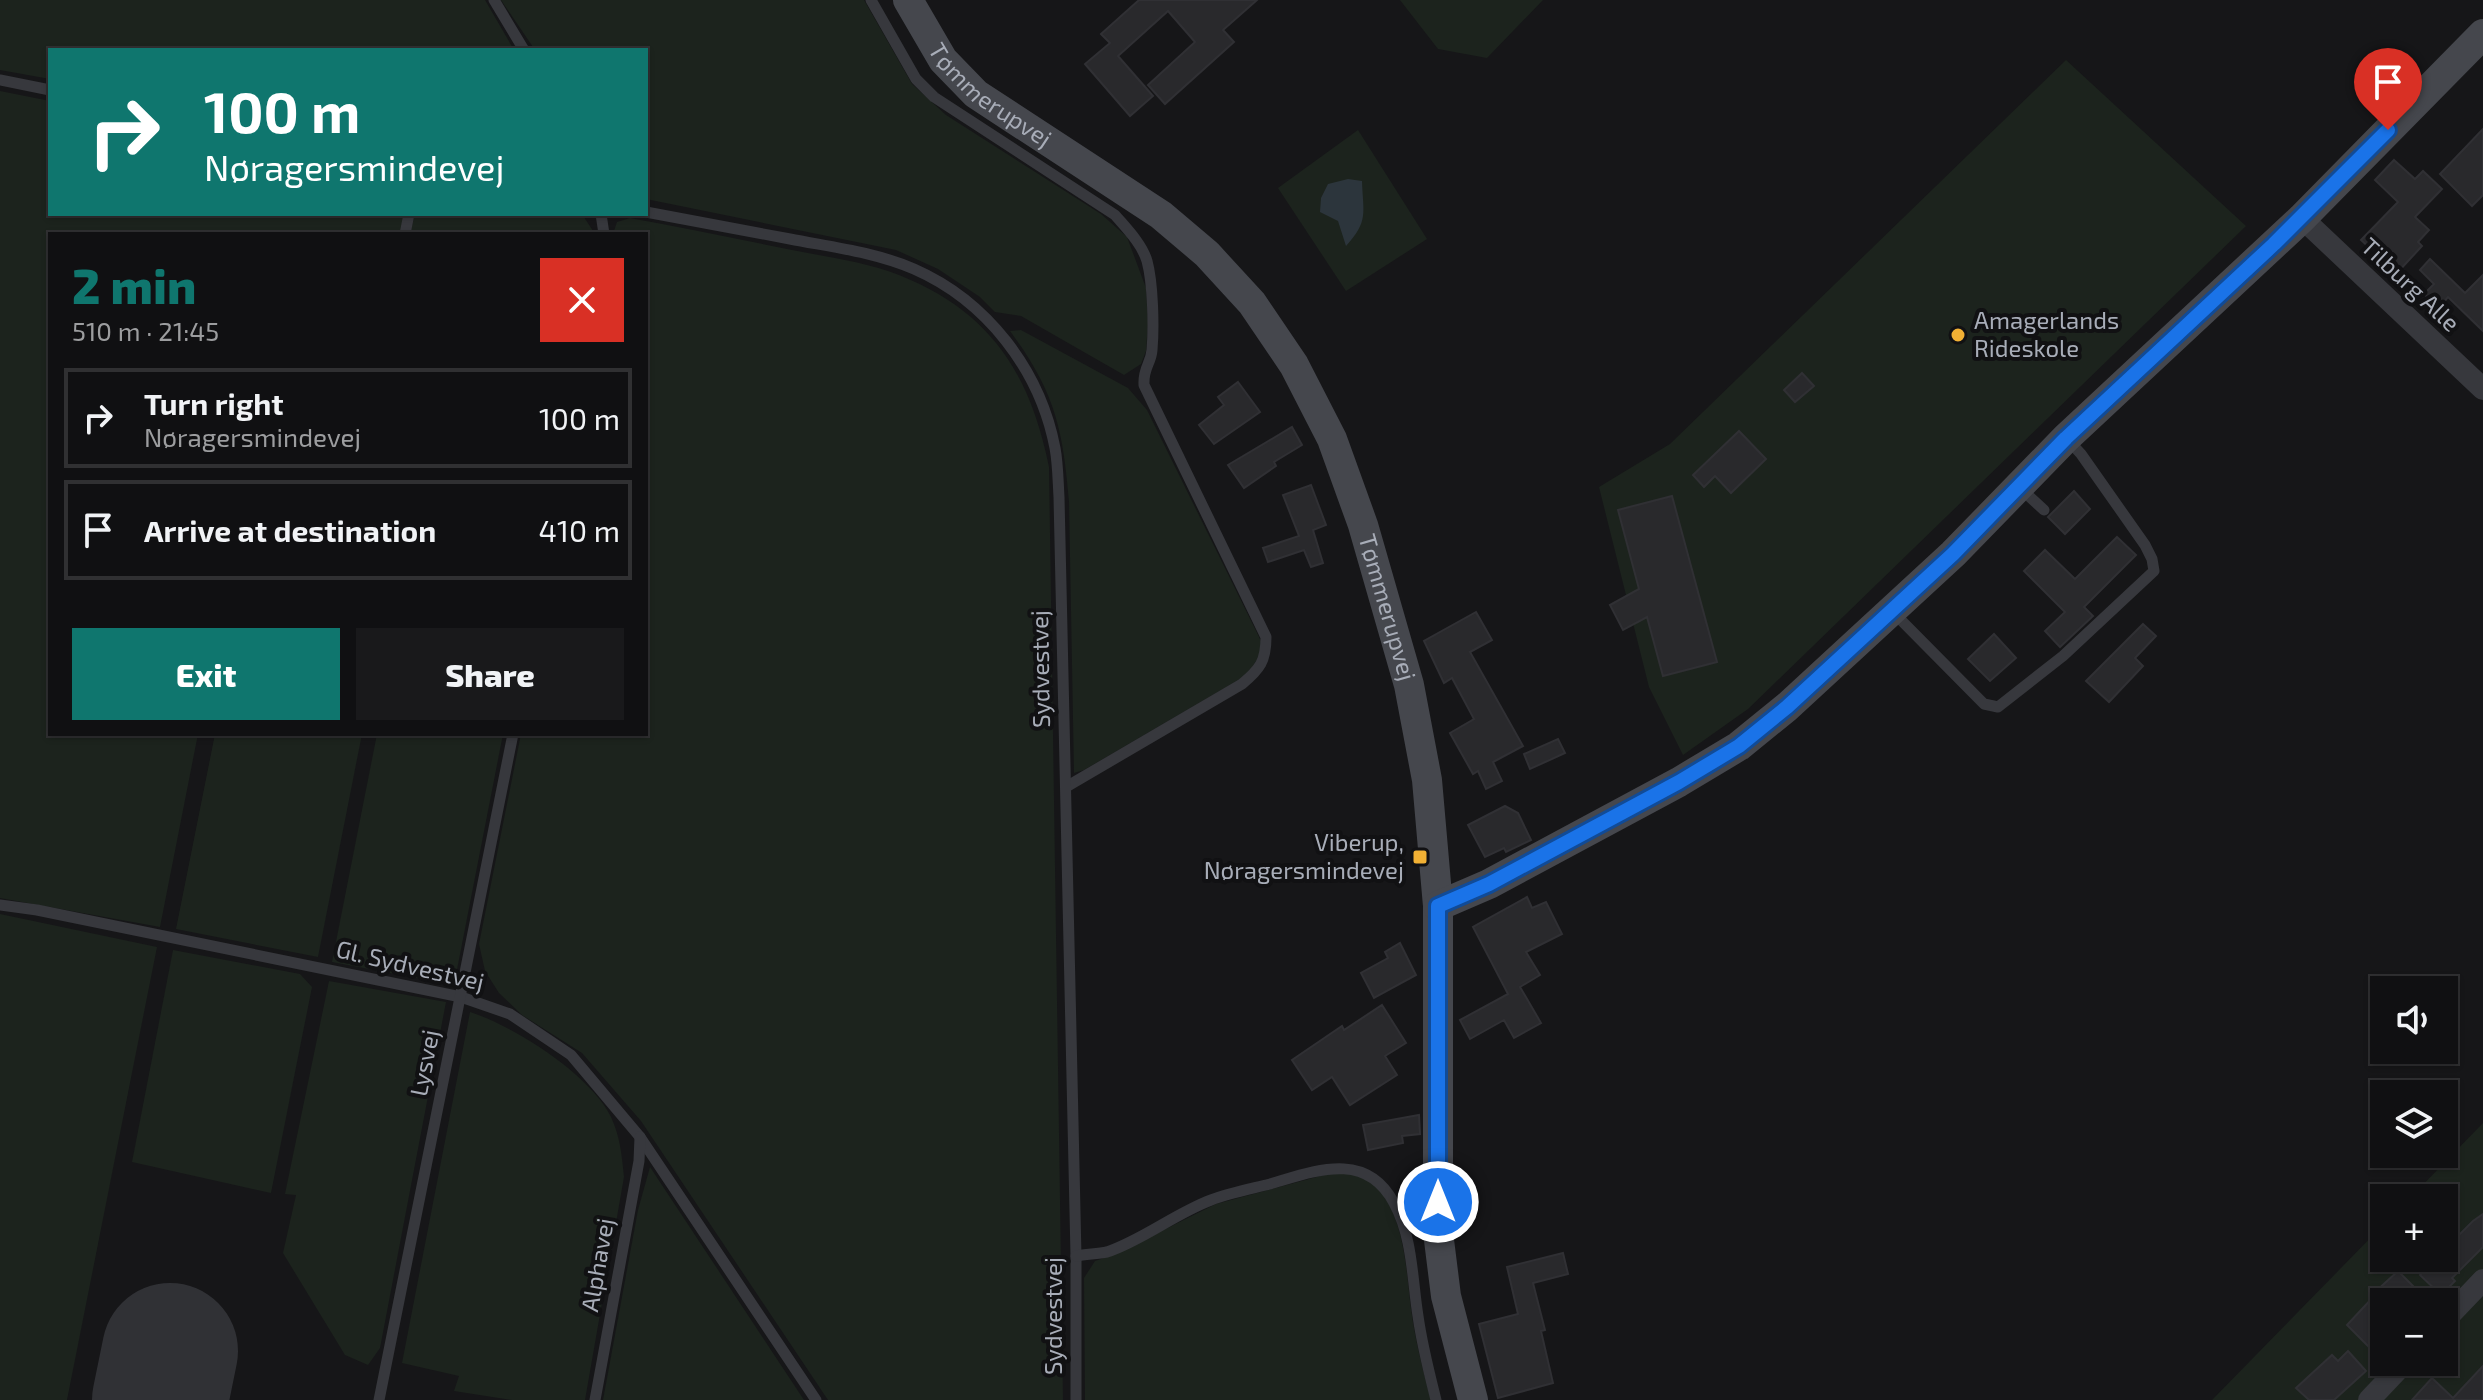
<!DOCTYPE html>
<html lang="en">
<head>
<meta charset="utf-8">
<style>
	:root { --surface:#101012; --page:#19191b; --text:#f1f3f6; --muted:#9c9d9f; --line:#303032; --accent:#0f766e }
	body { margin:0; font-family:"Exo 2",sans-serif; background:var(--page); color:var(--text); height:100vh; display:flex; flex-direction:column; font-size:30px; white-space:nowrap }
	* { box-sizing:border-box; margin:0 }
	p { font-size:26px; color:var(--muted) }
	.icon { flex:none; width:44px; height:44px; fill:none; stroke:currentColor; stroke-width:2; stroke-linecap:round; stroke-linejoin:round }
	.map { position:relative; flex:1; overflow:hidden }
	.drawer { position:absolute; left:48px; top:232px; width:600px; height:504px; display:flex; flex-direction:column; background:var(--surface); border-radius:0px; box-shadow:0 2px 6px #0004,0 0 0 2px var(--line) }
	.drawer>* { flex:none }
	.guide { position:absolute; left:48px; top:48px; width:600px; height:168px; border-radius:0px; box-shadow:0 2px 6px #0004,0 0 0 2px var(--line); background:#0f766e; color:#fff; overflow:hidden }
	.fabs { position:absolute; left:2370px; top:976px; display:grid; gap:16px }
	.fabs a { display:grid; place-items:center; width:88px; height:88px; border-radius:0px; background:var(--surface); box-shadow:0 2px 6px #0004,0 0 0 2px var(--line); font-size:40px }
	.pin { position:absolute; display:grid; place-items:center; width:68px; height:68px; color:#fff; margin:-82px -34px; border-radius:50% 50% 50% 0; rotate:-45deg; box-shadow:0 0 8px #0007 }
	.pin .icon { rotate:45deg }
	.me { position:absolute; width:88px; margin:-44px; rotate:0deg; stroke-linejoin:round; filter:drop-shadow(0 0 6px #0008) }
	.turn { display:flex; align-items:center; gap:28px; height:168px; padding:0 24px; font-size:36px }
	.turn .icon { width:104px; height:104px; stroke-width:2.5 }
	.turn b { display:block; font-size:56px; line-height:68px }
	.round { display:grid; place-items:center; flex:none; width:84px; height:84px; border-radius:0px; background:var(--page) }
	.summary { display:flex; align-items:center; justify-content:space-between; height:136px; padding:0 24px }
	h1 { font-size:48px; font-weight:800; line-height:60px; color:var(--accent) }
	.primary-button { display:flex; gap:16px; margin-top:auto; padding:16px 24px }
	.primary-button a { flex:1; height:92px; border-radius:0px; background:var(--accent); color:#fff; font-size:32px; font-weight:800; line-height:92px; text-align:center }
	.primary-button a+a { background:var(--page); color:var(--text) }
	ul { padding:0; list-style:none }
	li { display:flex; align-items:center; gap:24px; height:100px; margin:0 16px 12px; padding:0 8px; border:4px solid var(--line); border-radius:0px }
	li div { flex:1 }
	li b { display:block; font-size:30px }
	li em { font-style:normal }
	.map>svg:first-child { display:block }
	.green { fill:#1c231d; fill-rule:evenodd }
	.water { fill:#2c353c }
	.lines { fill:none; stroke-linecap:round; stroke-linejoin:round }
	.runway { stroke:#303135; stroke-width:136 }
	.building { fill:#29292c; stroke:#303034; stroke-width:2 }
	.lane { stroke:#37383d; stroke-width:11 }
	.street { stroke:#37383d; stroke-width:22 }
	.secondary { stroke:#45474d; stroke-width:30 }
	.route-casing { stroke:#114b97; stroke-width:20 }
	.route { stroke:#1a73e8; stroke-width:14 }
	.poi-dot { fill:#f2b134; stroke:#111113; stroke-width:3 }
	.labels { text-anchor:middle; stroke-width:8; stroke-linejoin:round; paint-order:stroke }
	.street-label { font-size:24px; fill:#a8adb8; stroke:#111113 }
	.poi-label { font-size:24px; fill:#a8adb8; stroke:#111113; text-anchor:start }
</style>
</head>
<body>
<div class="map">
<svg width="2483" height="1400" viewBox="0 0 2483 1400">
	<rect width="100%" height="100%" fill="#161618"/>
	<!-- green -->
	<g class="green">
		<path d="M 0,0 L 485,0 L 514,50 L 50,50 L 50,79 L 0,70 Z"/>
		<path d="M 501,0 L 864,0 L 912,84 L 946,115 L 1101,214 L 1127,237 L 1146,288 L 1148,324 L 1146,351 L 1141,364 L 1124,375 L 1021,316 L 995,312 L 980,297 L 938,269 L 896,250 L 646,199 L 646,50 L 535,50 Z"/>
		<path d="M 1400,0 L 1543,0 L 1487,58 L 1438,49 Z"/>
		<path d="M 2066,60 L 2246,226 L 1748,709 L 1683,755 L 1649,687 L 1599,487 L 1670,444 Z"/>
		<path d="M 0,91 L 50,101 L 50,214 L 406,214 L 402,234 L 50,234 L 50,734 L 198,734 L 160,927 L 0,898 Z"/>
		<path d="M 1358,130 L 1427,239 L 1346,291 L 1278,188 Z"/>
		<path d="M 415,214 L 582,214 L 595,234 L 410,234 Z"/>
		<path d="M 630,218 C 684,228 738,239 792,250 C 827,257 866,262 899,275 C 990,311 1030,373 1049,467 L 1063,1400 L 828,1400 L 641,1121 L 582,1053 L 522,1015 L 499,993 L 485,971 L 479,944 L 521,734 L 646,734 L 646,234 L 613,234 L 617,222 Z"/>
		<path d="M 1021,330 L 1128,388 L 1147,410 L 1262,643 C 1259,660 1253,668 1240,679 L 1084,770 L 1074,773 L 1069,502 C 1063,429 1055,392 1010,331 Z"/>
		<path d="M 215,734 L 362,734 L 318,957 L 176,929 Z"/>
		<path d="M 377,734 L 503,734 L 454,985 L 332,962 Z"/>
		<path d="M 0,914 L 157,947 L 67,1400 L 0,1400 Z"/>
		<path d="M 173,950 L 300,974 L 312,987 L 271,1193 L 132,1162 Z"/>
		<path d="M 329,981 L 446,1002 L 380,1348 L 368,1365 L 345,1355 L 283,1253 L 296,1195 L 285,1194 Z"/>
		<path d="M 470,1012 C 514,1026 591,1075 611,1117 C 620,1136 622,1156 624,1177 L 585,1400 L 512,1400 L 454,1391 L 459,1376 L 402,1363 Z"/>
		<path d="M 2483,1123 L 2483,1400 L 2212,1400 L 2384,1224 L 2384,1258 L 2444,1258 L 2444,1198 L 2410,1198 ZM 2384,1302 L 2444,1302 L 2444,1362 L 2384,1362 Z"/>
		<path d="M 650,1167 L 804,1400 L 603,1400 L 638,1210 Z"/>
		<path d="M 1335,1172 C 1343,1173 1353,1173 1360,1176 C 1404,1193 1406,1270 1411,1309 C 1415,1340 1423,1370 1431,1400 L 1085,1400 L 1084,1278 L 1095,1261 L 1113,1255 L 1216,1204 Z"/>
	</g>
	<!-- water -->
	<path class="water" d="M 1348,179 L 1362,181 C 1363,213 1369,221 1346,246 L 1338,221 L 1320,212 L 1321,198 L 1328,184 Z"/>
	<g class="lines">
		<!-- runway -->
		<path class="runway" d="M 160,1400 L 170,1351"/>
	</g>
	<!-- building -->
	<g class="building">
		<path d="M 1139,0 L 1257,0 L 1223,30 L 1234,42 L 1165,104 L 1148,85 L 1195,42 L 1168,11 L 1118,56 L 1153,96 L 1130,116 L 1085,64 L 1110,43 L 1101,34 Z"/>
		<path d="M 2483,129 L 2483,195 L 2472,206 L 2440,174 Z"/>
		<path d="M 2394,160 L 2415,179 L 2423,171 L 2442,189 L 2415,217 L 2429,230 L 2418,242 L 2422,246 L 2397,273 L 2361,240 L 2398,202 L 2375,180 Z"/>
		<path d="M 2430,259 L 2465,293 L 2483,275 L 2483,331 L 2448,297 L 2439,308 L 2424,294 L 2434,284 L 2420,270 Z"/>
		<path d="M 1802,373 L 1814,386 L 1795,402 L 1784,390 Z"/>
		<path d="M 1238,382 L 1260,412 L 1214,444 L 1199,425 L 1224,405 L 1218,397 Z"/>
		<path d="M 1292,427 L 1302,445 L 1274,462 L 1276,466 L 1244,488 L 1228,465 Z"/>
		<path d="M 1739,431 L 1766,459 L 1731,493 L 1715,476 L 1704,487 L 1693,475 Z"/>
		<path d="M 1311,485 L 1326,525 L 1313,530 L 1323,563 L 1311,567 L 1304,550 L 1268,562 L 1263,548 L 1299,536 L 1283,495 Z"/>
		<path d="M 2074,491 L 2090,509 L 2065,534 L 2048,517 Z"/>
		<path d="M 1672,496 L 1717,662 L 1663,676 L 1647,617 L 1623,630 L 1610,605 L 1639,589 L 1618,510 Z"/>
		<path d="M 2117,537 L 2136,555 L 2084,607 L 2093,616 L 2060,647 L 2045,631 L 2065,612 L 2024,571 L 2045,550 L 2075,579 Z"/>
		<path d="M 1476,612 L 1492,640 L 1470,652 L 1523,746 L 1493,762 L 1502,781 L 1486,789 L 1478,771 L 1473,774 L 1450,733 L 1474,719 L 1452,678 L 1444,683 L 1424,641 Z"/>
		<path d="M 2143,624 L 2156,636 L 2135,658 L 2143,666 L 2109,702 L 2086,681 Z"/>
		<path d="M 1994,634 L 2016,658 L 1990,681 L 1968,659 Z"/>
		<path d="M 1558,739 L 1565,753 L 1530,769 L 1524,754 Z"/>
		<path d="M 1505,806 L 1518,813 L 1531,840 L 1506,852 L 1504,848 L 1485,857 L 1468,825 Z"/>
		<path d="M 1527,897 L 1532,908 L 1546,902 L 1562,934 L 1526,952 L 1540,975 L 1520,987 L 1541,1023 L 1514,1038 L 1504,1020 L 1470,1039 L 1460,1020 L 1508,994 L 1473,927 Z"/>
		<path d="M 1400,943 L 1416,975 L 1374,998 L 1361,973 L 1388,958 L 1385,952 Z"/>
		<path d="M 1382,1005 L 1406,1043 L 1385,1056 L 1397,1075 L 1350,1105 L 1332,1077 L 1312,1090 L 1292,1060 L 1342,1026 L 1344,1030 Z"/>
		<path d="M 1419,1115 L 1420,1134 L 1402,1136 L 1403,1143 L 1368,1150 L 1363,1125 Z"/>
		<path d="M 2483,1214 L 2483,1247 L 2452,1278 L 2455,1281 L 2441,1295 L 2420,1275 L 2436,1258 L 2444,1258 L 2444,1250 L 2473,1221 Z"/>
		<path d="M 1563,1253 L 1568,1274 L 1533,1283 L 1545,1330 L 1541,1331 L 1553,1383 L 1498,1398 L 1479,1324 L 1518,1314 L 1507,1267 Z"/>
		<path d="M 2398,1271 L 2413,1286 L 2395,1302 L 2384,1302 L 2384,1334 L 2370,1348 L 2347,1325 L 2376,1294 L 2374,1293 Z"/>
		<path d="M 2348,1351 L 2366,1371 L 2334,1400 L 2309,1400 L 2296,1388 L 2332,1355 L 2338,1361 Z"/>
		<path d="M 2483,1366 L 2483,1400 L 2412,1400 L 2432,1378 L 2453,1398 Z"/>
	</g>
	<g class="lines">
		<!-- lane -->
		<g class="lane">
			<path d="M 494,0 L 524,50"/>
			<path d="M 871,0 L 916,79 L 934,97 L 1115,215 C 1127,229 1142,244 1147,261 C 1153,283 1154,327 1152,350 C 1151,364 1143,367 1144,385 L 1266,637 C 1266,661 1260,669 1242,684 L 1066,787"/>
			<path d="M 0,80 L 50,90"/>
			<path d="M 646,212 C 694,221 742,230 790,239 C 831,247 875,252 914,269 C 987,301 1040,370 1055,448 C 1058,464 1058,481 1059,497 L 1076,1256 L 1076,1400"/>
			<path d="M 601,214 L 604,234"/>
			<path d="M 405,234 L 409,214"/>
			<path d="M 2020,488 L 2044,510"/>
			<path d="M 1892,611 L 1984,704 L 1998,707 L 2063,656 L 2154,571 L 2152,559 L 2145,545 L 2081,454 L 2068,440"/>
			<path d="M 0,905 L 37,910 L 461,997 L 510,1014 L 571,1055 L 640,1137 L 816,1400"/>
			<path d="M 1076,1256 C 1086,1254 1097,1254 1107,1252 C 1141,1241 1176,1213 1211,1200 C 1229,1193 1250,1189 1270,1184 C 1315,1171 1366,1150 1394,1203 C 1413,1238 1412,1279 1418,1316 C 1422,1345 1429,1372 1436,1400"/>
			<path d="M 379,1400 L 513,734"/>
			<path d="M 595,1400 L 639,1161 L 640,1137"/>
		</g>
		<!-- street -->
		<g class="street">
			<path d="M 2302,218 L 2483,389"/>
			<path d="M 2444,1321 L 2483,1280"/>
			<path d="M 2369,1400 L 2405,1362"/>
		</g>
		<!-- secondary -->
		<g class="secondary">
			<path id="s1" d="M 908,0 L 943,60 L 976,94 L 1161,215 L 1207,254 L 1252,303 L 1294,365 L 1332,439 L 1363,525 L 1409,685 L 1427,780 L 1438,906 L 1438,1232 L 1446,1296 L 1473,1400"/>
			<path d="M 1438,906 L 1489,884 L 1679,782 L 1739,746 L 1787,707 L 1953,554 L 2066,438 L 2302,218 L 2483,34"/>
		</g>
	</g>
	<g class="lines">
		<!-- route casing -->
		<g class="route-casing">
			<path id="route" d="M 1438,1202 L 1438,906 L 1489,884 L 1679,782 L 1739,746 L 1787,707 L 1953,554 L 2066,438 L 2274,244 L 2388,130"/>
		</g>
		<!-- route -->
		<use href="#route" class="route"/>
	</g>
	<!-- markers -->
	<g class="poi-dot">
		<circle cx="1958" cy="335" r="8"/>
		<rect x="1412" y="849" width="16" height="16" rx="4"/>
	</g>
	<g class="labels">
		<!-- street labels -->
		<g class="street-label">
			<text dy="8" stroke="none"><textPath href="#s1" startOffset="128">Tømmerupvej</textPath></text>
			<text transform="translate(2410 285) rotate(43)" y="8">Tilburg Alle</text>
			<text dy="8" stroke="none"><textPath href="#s1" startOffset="800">Tømmerupvej</textPath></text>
			<text transform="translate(1041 669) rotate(-91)" y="8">Sydvestvej</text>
			<text transform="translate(410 966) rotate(13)" y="8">Gl. Sydvestvej</text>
			<text transform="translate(425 1063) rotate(-79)" y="8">Lysvej</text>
			<text transform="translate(598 1265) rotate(-80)" y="8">Alphavej</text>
			<text transform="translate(1054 1316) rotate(-90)" y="8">Sydvestvej</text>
		</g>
		<!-- poi labels -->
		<g class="poi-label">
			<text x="1974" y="329">Amagerlands<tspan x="1974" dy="28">Rideskole</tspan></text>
			<text x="1404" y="851" text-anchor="end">Viberup,<tspan x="1404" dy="28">Nøragersmindevej</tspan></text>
		</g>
	</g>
</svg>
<div class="fabs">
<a><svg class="icon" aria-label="sound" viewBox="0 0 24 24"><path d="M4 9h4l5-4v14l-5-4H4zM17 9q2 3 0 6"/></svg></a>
<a><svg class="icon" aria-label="layers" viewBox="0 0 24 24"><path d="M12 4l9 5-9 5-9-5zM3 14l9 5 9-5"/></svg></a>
<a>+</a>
<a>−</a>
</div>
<div class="pin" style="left:2388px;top:130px;background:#d93025"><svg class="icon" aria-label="arrive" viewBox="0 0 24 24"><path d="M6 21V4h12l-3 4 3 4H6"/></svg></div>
<svg class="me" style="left:1438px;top:1202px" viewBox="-20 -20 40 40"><circle r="17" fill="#1a73e8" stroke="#fff" stroke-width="3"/><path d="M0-11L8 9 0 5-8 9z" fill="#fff"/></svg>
<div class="guide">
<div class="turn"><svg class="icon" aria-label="right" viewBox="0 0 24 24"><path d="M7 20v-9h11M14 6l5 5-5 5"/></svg><div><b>100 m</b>Nøragersmindevej</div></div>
</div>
<section class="drawer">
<div class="summary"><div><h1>2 min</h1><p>510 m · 21:45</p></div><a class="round" style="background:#d93025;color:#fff"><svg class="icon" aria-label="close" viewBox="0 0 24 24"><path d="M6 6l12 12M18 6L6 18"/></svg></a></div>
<ul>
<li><svg class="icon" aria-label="right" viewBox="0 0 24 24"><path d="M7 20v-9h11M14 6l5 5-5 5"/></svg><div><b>Turn right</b><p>Nøragersmindevej</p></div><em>100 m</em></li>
<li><svg class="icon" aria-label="arrive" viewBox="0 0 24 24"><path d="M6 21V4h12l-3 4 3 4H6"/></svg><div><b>Arrive at destination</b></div><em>410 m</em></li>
</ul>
<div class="primary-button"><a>Exit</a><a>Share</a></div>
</section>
</div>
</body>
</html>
